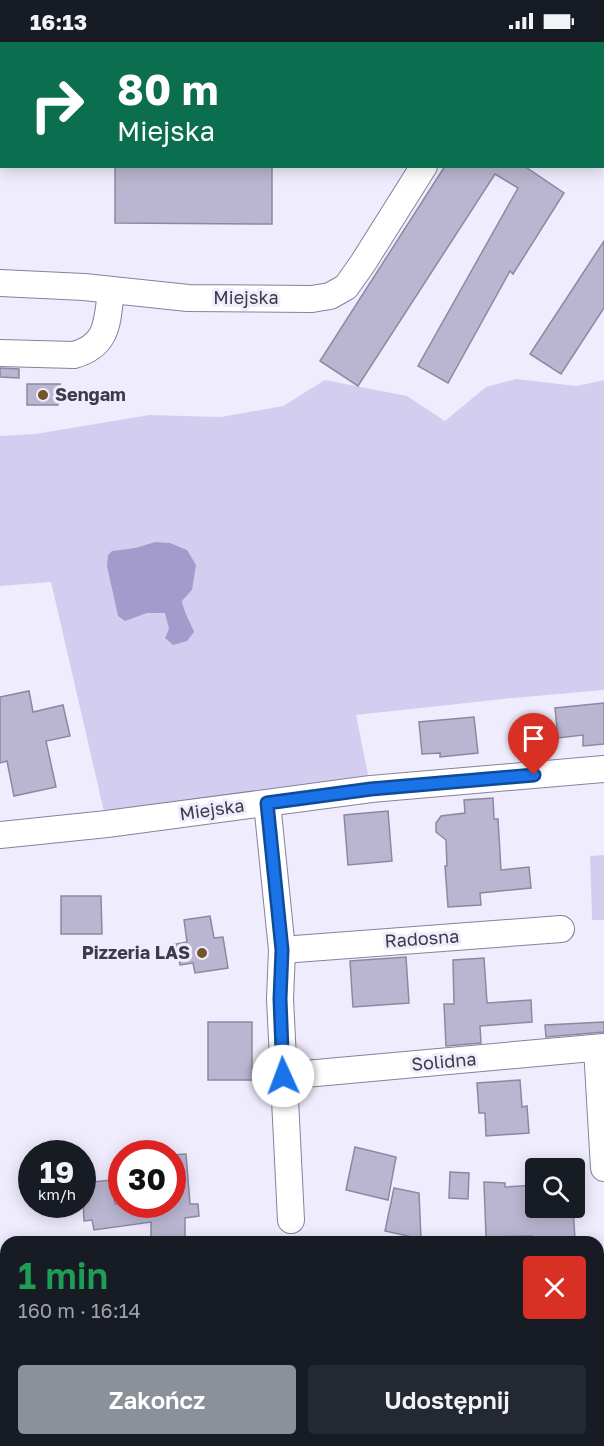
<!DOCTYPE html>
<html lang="pl">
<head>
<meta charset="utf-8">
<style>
	:root { --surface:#171b24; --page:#242831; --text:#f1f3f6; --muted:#9ea1a6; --accent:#8c9099 }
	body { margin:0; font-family:"Golos Text",sans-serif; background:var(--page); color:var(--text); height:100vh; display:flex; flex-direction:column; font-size:22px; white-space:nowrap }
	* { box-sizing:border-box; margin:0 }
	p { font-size:20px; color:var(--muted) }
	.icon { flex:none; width:33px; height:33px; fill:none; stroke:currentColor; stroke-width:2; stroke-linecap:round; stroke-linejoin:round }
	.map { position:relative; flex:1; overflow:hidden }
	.details { position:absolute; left:0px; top:1194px; width:604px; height:210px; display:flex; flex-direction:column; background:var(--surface); border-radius:18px 18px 0 0; box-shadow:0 3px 15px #0003 }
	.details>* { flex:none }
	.top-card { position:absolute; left:0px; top:0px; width:604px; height:126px; box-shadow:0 3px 15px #0003; background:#0b6e4f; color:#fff; overflow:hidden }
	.controls { position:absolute; left:525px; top:1116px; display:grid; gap:12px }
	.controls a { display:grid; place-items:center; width:60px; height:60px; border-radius:6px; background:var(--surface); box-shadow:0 3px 15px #0003; font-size:30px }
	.speed { position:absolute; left:18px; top:1098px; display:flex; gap:12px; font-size:30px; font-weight:700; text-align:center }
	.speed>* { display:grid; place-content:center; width:78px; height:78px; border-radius:50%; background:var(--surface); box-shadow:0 3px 15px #0003; line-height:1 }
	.speed small { font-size:15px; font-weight:400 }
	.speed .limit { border:9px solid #d22; background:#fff; color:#111 }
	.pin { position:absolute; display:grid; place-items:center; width:51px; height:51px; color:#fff; margin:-62px -26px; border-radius:50% 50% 50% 0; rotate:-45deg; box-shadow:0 0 6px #0007 }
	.pin .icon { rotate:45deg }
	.me { position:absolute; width:66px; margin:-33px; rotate:358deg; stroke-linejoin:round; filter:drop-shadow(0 0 4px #0008) }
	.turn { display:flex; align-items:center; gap:21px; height:126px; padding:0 18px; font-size:27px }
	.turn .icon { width:78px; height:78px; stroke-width:2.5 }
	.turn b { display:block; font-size:42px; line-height:51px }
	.round { display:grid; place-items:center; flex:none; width:63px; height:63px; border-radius:6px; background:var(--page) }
	.headline { display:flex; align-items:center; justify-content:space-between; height:102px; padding:0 18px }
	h1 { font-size:36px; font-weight:600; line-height:45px; color:#1e9e55 }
	.primary-button { display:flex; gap:12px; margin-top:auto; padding:12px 18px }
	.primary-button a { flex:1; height:69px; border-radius:6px; background:var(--accent); color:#fff; font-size:24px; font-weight:600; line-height:69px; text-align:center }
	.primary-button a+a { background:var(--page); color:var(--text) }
	.status { display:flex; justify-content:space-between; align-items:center; height:42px; padding:0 30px; background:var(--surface); direction:ltr }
	.status svg { height:16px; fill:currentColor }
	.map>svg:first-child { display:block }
	.green { fill:#d3cef0; fill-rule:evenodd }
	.water { fill:#a39bcc }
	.building { fill:#bab6d1; stroke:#8c88a2; stroke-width:1.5 }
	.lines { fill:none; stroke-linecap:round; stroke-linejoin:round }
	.minor-casing { stroke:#85829b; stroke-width:28 }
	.minor { stroke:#fff; stroke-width:26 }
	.route-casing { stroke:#114b97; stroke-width:15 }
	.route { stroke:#1a73e8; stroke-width:10 }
	.poi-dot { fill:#74542a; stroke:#efecfd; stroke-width:2 }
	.labels { text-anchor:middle; stroke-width:6; stroke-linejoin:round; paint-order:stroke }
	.street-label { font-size:18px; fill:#3d3b46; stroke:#efecfd }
	.poi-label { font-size:18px; font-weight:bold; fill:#3d3b46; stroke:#efecfd; text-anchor:start }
</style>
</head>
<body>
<div class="status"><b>16:13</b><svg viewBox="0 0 49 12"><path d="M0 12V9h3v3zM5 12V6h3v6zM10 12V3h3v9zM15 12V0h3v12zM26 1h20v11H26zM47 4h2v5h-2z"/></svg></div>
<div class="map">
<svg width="604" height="1404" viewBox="0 0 604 1404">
	<rect width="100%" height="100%" fill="#efecfd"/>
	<!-- green -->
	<g class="green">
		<path d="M 0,0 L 148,0 L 146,2 L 2,2 L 2,74 L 0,75 Z"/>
		<path d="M 516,337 L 577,344 L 604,338 L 604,648 L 513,656 L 356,673 L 369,738 L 105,774 L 51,540 L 0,544 L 0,394 L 35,392 L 149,373 L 221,375 L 283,364 L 325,338 L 407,354 L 445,379 L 486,345 ZM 155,500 L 192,548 L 182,559 L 184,570 L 190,581 L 169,587 L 166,571 L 147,571 L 113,509 L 135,506 Z"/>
		<path d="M 604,813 L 604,878 L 592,878 L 590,814 Z"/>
	</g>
	<!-- water -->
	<path class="water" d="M 155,500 L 170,501 L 187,508 L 196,523 L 192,548 L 182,559 C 184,571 190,579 194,590 L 187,599 L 173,603 L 165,596 L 169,587 L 165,571 L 147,571 L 125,579 L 118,574 L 107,524 L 108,513 L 112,509 L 135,506 Z"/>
	<!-- building -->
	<g class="building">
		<path d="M 115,124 L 272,124 L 272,182 L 115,181 Z"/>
		<path d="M 445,124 L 524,124 L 564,151 L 513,232 L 510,229 L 448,341 L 418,324 L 518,146 L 495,132 L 358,344 L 320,319 Z"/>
		<path d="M 604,199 L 604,266 L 561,332 L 530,312 Z"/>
		<path d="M 0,326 L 19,327 L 19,336 L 0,335 Z"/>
		<path d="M 27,342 L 60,342 L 58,363 L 27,363 Z"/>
		<path d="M 29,649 L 33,670 L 63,663 L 70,694 L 46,699 L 56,745 L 14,754 L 7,719 L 0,721 L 0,655 Z"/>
		<path d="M 604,661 L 604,702 L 583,704 L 583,693 L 558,696 L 555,666 Z"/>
		<path d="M 474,675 L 478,711 L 440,715 L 440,711 L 422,712 L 419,680 Z"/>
		<path d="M 493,756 L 494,777 L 498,777 L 501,828 L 529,825 L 531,846 L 480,851 L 481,863 L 448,865 L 445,824 L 447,824 L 446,798 L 436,790 L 436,781 L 441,774 L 465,771 L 464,758 Z"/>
		<path d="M 388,769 L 392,819 L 348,823 L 344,773 Z"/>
		<path d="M 61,854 L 101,854 L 102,892 L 61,892 Z"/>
		<path d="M 210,874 L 214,896 L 223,895 L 228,926 L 195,931 L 193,921 L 180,923 L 176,902 L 187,900 L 184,878 Z"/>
		<path d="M 406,915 L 409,961 L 353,965 L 350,919 Z"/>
		<path d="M 484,916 L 487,961 L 531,958 L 532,980 L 480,984 L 481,1001 L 446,1004 L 444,962 L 454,962 L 453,918 Z"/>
		<rect x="208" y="980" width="44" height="58"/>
		<path d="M 604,980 L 604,990 L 546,995 L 545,983 Z"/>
		<path d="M 520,1038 L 522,1065 L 527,1064 L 529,1091 L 486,1094 L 485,1071 L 479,1071 L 477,1041 Z"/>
		<path d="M 355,1105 L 396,1115 L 388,1158 L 346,1148 Z"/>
		<path d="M 186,1112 L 190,1162 L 198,1162 L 199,1174 L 185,1176 L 185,1200 L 151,1200 L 151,1180 L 94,1188 L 92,1178 L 84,1179 L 82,1141 L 112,1138 L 115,1162 L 172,1162 L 172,1113 Z"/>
		<path d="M 450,1130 L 469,1131 L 468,1157 L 449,1156 Z"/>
		<path d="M 484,1140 L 505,1141 L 505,1145 L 536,1143 L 536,1166 L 573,1166 L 575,1197 L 560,1198 L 560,1200 L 533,1200 L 532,1194 L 486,1195 Z"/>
		<path d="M 394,1146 L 419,1151 L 421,1197 L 385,1189 Z"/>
	</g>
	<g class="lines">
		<!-- minor casing -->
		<g class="minor-casing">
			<g id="minor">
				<path d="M 455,0 L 457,2"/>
				<path d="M 283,2 L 284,0"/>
				<path d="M 603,95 L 604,95"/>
				<path d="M 0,241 L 84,245 L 188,256 L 312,257 L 330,254 L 346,245 L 363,221 L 424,124"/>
				<path d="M 0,311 L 74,313 C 109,303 107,279 111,249"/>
				<path d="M 267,761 L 282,908 L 280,957 L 291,1178"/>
				<path d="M 0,793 L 107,782 L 371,747 L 604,727"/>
				<path d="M 282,908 L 561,887"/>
				<path d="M 597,1006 L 604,1126"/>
				<path d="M 283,1034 L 604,1005"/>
				<path d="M 598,1284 L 604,1284"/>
				<path d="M 0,1323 L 6,1322"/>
				<path d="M 293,1404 L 328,1399"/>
			</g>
		</g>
		<!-- minor -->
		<use href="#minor" class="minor"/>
	</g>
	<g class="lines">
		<!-- route casing -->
		<g class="route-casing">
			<path id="route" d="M 283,1034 L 280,957 L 282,908 L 267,761 L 371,747 L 534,733"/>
		</g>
		<!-- route -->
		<use href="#route" class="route"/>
	</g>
	<!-- markers -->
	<g class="poi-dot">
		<circle cx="43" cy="353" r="6"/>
		<circle cx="202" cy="911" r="6"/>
	</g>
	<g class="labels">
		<!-- street labels -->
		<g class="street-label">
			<text x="246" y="262">Miejska</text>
			<text transform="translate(212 768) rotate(-8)" y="6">Miejska</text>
			<text transform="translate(422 897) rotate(-4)" y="6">Radosna</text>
			<text transform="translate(444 1020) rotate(-5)" y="6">Solidna</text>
		</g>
		<!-- poi labels -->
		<g class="poi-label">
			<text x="55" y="359">Sengam</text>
			<text x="190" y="917" text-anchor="end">Pizzeria LAS</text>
		</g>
	</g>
</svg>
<div class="controls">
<a><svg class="icon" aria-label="search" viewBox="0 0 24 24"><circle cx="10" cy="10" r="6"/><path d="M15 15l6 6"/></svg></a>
</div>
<div class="speed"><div>19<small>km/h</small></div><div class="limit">30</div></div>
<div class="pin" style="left:534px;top:733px;background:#d93025"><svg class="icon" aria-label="arrive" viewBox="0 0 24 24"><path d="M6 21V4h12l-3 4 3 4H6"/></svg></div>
<svg class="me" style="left:283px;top:1034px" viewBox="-20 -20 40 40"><circle r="19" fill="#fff"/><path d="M0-13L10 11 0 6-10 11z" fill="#1a73e8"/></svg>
<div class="top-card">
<div class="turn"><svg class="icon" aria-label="right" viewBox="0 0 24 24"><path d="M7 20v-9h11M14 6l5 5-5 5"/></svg><div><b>80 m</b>Miejska</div></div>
</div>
<section class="details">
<div class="headline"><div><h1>1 min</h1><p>160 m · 16:14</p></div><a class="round" style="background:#d93025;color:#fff"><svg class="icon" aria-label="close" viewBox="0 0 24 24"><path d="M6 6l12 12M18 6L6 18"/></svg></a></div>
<div class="primary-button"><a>Zakończ</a><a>Udostępnij</a></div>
</section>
</div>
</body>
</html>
